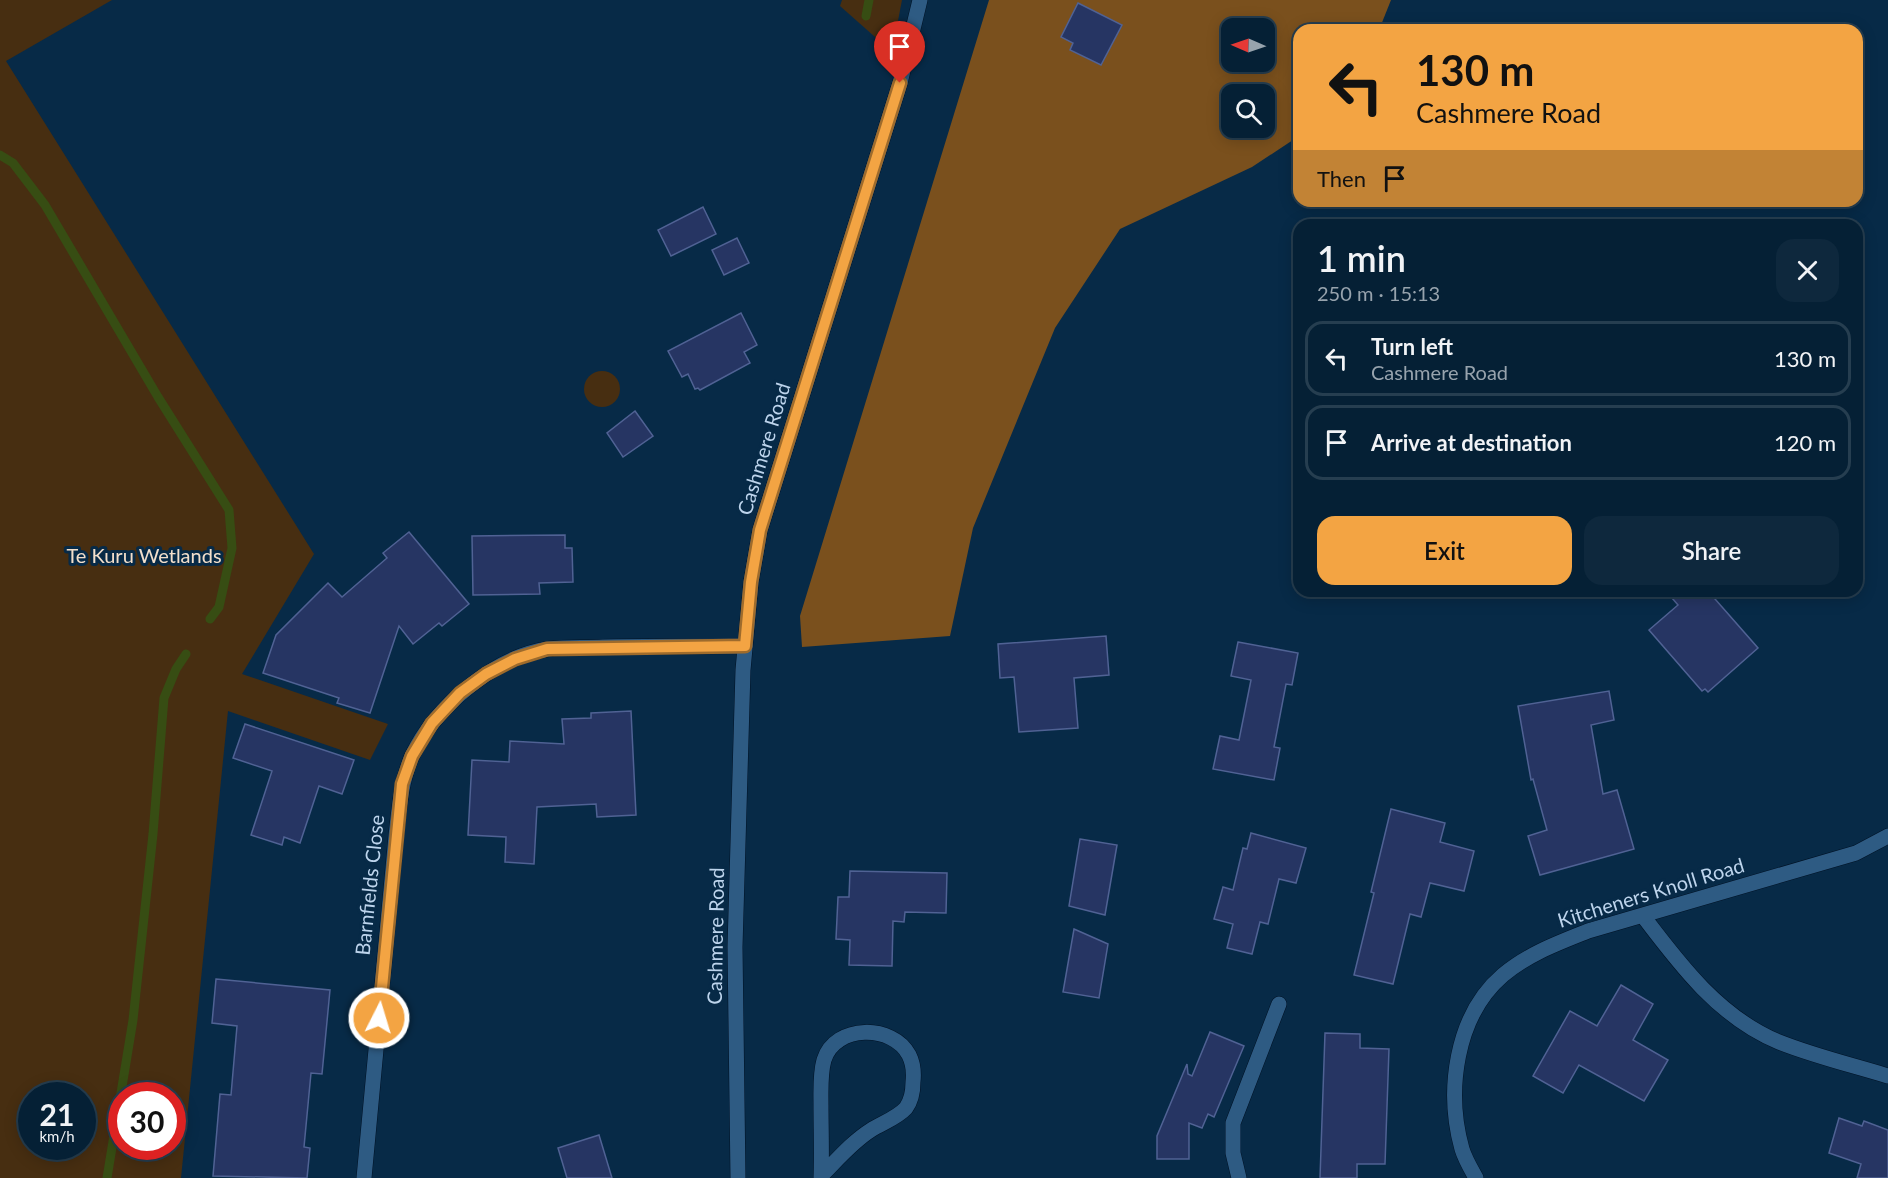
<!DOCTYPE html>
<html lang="en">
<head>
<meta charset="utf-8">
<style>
	:root { --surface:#052035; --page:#0e283d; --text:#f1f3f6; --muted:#97a3ad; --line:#263e50; --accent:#f3a443 }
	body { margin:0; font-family:Lato,sans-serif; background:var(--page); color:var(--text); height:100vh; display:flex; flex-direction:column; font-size:22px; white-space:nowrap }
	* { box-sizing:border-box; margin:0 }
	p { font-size:20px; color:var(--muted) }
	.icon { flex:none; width:33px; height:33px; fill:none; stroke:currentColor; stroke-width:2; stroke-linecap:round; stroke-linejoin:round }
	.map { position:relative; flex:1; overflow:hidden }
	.panel { position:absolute; left:1293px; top:219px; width:570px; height:378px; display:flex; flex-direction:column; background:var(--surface); border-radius:18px; box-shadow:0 3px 15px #0003,0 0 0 2px var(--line) }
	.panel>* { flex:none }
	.top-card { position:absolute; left:1293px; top:24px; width:570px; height:183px; border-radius:18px; box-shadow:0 3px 15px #0003,0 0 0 2px var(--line); background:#f3a443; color:#111; overflow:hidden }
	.needle { width:39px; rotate:272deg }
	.fabs { position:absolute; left:1221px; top:18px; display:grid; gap:12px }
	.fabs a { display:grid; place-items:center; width:54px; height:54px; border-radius:12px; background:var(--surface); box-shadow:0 3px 15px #0003,0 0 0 2px var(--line); font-size:30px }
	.speed { position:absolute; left:18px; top:1082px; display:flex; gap:12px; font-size:30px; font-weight:700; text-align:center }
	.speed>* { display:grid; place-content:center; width:78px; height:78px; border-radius:50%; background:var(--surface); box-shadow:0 3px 15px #0003,0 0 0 2px var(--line); line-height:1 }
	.speed small { font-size:15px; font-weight:400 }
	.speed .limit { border:9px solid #d22; background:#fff; color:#111 }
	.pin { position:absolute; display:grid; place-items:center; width:51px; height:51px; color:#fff; margin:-62px -26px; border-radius:50% 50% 50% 0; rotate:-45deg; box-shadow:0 0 6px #0007 }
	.pin .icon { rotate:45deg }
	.me { position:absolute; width:66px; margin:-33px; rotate:5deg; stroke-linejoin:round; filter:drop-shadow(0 0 4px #0008) }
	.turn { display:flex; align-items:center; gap:21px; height:126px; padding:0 24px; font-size:27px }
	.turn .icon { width:78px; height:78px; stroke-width:2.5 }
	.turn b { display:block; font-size:42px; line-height:51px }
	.then { display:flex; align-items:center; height:57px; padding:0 24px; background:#0003; gap:12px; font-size:22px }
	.round { display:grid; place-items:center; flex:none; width:63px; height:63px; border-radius:18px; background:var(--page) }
	.head { display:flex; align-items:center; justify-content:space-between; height:102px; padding:0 24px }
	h1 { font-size:36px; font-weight:600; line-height:45px }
	.primary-button { display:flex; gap:12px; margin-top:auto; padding:12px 24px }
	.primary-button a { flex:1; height:69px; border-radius:18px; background:var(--accent); color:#111; font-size:24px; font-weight:600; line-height:69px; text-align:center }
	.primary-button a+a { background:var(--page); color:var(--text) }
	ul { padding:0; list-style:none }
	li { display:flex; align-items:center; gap:18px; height:75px; margin:0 12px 9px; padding:0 12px; border:3px solid var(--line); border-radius:18px }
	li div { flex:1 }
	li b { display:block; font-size:22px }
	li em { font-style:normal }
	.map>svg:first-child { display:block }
	.green { fill:#472e11; fill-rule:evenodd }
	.forest { fill:#7a501d; fill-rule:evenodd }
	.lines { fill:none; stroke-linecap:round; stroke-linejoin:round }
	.stream { stroke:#374d13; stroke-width:9 }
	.building { fill:#263563; stroke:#506294; stroke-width:1.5 }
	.minor-casing { stroke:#001225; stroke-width:16 }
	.minor { stroke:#2e5b83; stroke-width:15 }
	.route-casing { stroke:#9e6b2c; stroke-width:15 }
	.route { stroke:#f3a443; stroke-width:10 }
	.labels { text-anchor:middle; stroke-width:6; stroke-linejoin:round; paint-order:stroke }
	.street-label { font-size:20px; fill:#bdd4ec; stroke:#072a47 }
	.park-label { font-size:20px; fill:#f3dfcb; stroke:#072a47 }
</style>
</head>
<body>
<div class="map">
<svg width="1888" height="1178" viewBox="0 0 1888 1178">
	<rect width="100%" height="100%" fill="#072a47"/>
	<!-- green -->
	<g class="green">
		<path d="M 0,0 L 112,0 L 6,61 L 314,554 L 242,674 L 388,724 L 370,760 L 228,711 L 181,1178 L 0,1178 ZM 32,1095 L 82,1095 L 82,1146 L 32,1146 ZM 122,1095 L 172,1095 L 172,1146 L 122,1146 Z"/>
		<path d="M 842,0 L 902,0 L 892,52 L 840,6 Z"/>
		<circle cx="602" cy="389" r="18"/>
	</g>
	<!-- forest -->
	<path class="forest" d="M 989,0 L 1391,0 L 1379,30 L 1299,30 L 1299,136 L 1252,167 L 1120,229 L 1055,328 L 973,528 L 950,636 L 802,647 L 800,616 ZM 1232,28 L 1264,28 L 1264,62 L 1232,62 ZM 1232,94 L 1264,94 L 1264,128 L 1232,128 Z"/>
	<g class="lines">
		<!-- stream -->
		<g class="stream">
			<path d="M 866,16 L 869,0"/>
			<path d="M 0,155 L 13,163 L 45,205 L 158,397 L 229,510 L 232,548 L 219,607 L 210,619"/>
			<path d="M 107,1178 L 133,1020 L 153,834 L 164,698 L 176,669 L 186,654"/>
		</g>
	</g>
	<!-- building -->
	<g class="building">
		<path d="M 1078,3 L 1122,25 L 1101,65 L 1070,50 L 1073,43 L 1061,37 Z"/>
		<path d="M 703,207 L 716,234 L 671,256 L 658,230 Z"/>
		<path d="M 737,238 L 749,263 L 724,275 L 712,250 Z"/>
		<path d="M 741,313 L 757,345 L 744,352 L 750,363 L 700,390 L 698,388 L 695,389 L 688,374 L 682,377 L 668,351 Z"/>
		<path d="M 635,411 L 653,436 L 623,457 L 607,433 Z"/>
		<path d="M 409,532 L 469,604 L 442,626 L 439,623 L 413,644 L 399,626 L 370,713 L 337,703 L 339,698 L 263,673 L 276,635 L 328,583 L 342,597 L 387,558 L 383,553 Z"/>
		<path d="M 565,535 L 565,548 L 572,548 L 573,582 L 539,583 L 540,594 L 473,595 L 472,536 Z"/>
		<path d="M 1666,591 L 1708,591 L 1758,648 L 1708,692 L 1705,689 L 1702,691 L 1649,630 L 1678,605 Z"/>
		<path d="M 1106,636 L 1109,675 L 1074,678 L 1078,728 L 1019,732 L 1014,677 L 1000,678 L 998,644 Z"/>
		<path d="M 1238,642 L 1298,653 L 1292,685 L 1286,684 L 1274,747 L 1280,748 L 1274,780 L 1213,769 L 1220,736 L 1239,740 L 1251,680 L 1231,676 Z"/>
		<path d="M 1609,691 L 1614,720 L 1591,725 L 1603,794 L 1617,790 L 1634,849 L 1540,875 L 1528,836 L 1547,830 L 1533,779 L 1531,780 L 1518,706 Z"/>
		<path d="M 631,711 L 636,815 L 597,817 L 596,804 L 537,807 L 534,864 L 505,862 L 506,837 L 468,835 L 472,760 L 509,762 L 510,741 L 564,744 L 562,719 L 591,718 L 591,713 Z"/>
		<path d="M 245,724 L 354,760 L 342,794 L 319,786 L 300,843 L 284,837 L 282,845 L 251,835 L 272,771 L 233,758 Z"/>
		<path d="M 1391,809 L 1445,823 L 1440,842 L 1474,851 L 1464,891 L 1430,883 L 1421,917 L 1410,914 L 1393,984 L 1354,975 L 1374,893 L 1371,892 Z"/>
		<path d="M 1251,833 L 1306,848 L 1296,883 L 1279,879 L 1268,924 L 1260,922 L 1252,954 L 1227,948 L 1233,924 L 1214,919 L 1223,887 L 1233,890 L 1243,848 L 1247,849 Z"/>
		<path d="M 1080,839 L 1117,845 L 1105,915 L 1069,906 Z"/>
		<path d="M 850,871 L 947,873 L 946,913 L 905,912 L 904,922 L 893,921 L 892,966 L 849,965 L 850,940 L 836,939 L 838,897 L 849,897 Z"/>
		<path d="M 1074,929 L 1108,944 L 1099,998 L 1063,992 Z"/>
		<path d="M 216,979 L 330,990 L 322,1074 L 311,1073 L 304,1147 L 310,1148 L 307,1178 L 213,1176 L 220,1094 L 231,1095 L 237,1026 L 212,1023 Z"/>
		<path d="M 1621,985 L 1653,1004 L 1633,1040 L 1668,1060 L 1644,1101 L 1579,1065 L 1563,1093 L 1533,1076 L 1570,1011 L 1597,1026 Z"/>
		<path d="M 1210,1032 L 1244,1046 L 1214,1117 L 1208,1114 L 1202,1128 L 1189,1123 L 1189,1159 L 1157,1159 L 1157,1136 L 1187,1064 L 1188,1074 L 1192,1076 Z"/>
		<path d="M 1325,1033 L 1360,1034 L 1360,1048 L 1389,1049 L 1385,1164 L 1357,1164 L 1357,1178 L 1320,1178 Z"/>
		<path d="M 1839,1118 L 1862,1126 L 1864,1121 L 1888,1130 L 1888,1178 L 1857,1178 L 1861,1164 L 1829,1153 Z"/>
		<path d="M 599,1135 L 612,1178 L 567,1178 L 558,1148 Z"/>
	</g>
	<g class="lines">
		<!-- minor casing -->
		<g class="minor-casing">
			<g id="minor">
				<path d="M 1643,916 C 1680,965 1720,1018 1779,1042 C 1814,1056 1852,1065 1888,1076"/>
				<path d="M 364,1178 L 396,836 C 399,809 401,781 412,756 C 435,707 494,657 548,649 C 566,647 585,648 603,647 C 650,646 697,646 745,646"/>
				<path d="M 738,1178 L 735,947 L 743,670 L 751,582 L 760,530 L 900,83 L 920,0"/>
				<path d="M 821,1178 C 822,1154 821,1129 821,1105 C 821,1090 820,1074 824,1060 C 835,1024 893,1024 909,1055 C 913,1063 914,1073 913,1082 C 913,1090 911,1101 906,1108 C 897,1118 882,1123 871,1130 C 852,1142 837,1160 821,1176"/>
				<path d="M 1239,1178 L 1233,1153 L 1233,1123 L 1279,1004"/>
				<path d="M 1476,1178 C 1471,1169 1465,1159 1462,1149 C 1446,1092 1455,1016 1503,975 C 1528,954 1558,943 1588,931 L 1856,853 L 1888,836"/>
			</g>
		</g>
		<!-- minor -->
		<use href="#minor" class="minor"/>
	</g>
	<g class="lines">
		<!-- route casing -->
		<g class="route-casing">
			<path id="route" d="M 379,1018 L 402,784 L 412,756 L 432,723 L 460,693 L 486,674 L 515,659 L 547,649 L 745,646 L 751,582 L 760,530 L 900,83"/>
		</g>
		<!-- route -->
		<use href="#route" class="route"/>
	</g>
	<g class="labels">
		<!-- street labels -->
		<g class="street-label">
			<text transform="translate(764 449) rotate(-73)" y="7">Cashmere Road</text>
			<text transform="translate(370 885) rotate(-84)" y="7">Barnfields Close</text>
			<text transform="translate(1651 893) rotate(-17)" y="7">Kitcheners Knoll Road</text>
			<text transform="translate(716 936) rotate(-89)" y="7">Cashmere Road</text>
		</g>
		<!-- park labels -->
		<g class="park-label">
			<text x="144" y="563">Te Kuru Wetlands</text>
		</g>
	</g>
</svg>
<div class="fabs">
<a><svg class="needle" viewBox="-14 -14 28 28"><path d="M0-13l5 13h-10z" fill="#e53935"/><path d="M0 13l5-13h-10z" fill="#97a3ad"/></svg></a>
<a><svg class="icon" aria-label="search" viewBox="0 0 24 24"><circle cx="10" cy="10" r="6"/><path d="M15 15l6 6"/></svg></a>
</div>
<div class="speed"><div>21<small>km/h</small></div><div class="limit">30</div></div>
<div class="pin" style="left:900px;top:83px;background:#d93025"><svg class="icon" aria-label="arrive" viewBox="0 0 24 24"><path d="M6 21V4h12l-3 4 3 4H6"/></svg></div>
<svg class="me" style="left:379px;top:1018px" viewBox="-20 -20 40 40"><circle r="17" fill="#f3a443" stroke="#fff" stroke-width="3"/><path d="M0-11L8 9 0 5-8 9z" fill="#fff"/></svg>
<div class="top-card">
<div class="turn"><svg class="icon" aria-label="left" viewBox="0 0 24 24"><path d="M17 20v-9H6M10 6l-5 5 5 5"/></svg><div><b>130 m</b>Cashmere Road</div></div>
<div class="then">Then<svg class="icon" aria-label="arrive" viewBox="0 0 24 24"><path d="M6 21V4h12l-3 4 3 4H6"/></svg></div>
</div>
<section class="panel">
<div class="head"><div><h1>1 min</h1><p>250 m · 15:13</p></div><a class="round"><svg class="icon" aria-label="close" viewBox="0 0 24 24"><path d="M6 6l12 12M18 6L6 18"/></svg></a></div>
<ul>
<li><svg class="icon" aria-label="left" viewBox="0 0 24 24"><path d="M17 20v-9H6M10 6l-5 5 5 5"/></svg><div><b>Turn left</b><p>Cashmere Road</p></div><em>130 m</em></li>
<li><svg class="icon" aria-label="arrive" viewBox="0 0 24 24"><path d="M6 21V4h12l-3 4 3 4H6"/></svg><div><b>Arrive at destination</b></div><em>120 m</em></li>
</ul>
<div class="primary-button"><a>Exit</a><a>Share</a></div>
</section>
</div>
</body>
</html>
